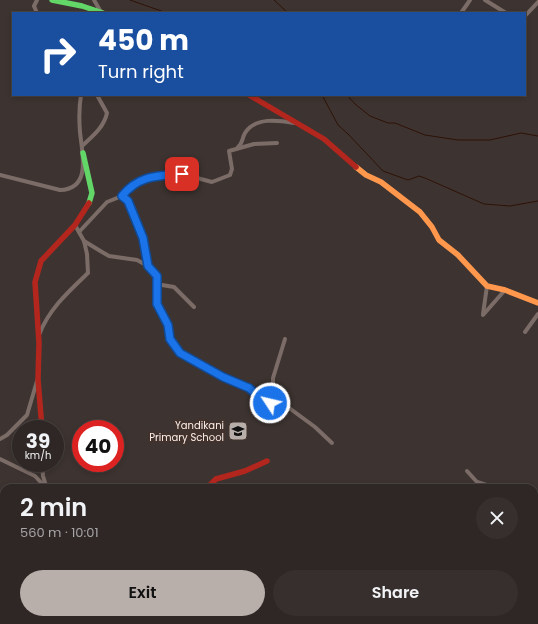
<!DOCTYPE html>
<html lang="en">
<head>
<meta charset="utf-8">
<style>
	:root { --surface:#2e2725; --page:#362f2d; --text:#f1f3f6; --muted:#a7a5a7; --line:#494442; --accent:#b8aeaa }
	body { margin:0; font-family:Poppins,sans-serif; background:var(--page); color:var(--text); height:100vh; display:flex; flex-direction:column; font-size:15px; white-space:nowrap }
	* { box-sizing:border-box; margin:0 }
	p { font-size:13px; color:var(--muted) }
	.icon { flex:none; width:22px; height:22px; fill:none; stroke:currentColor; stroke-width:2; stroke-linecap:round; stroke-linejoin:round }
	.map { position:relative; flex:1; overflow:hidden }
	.details { position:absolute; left:0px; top:484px; width:538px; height:140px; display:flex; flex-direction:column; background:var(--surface); border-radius:12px 12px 0 0; box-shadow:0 2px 6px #0003,0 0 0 1px var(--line) }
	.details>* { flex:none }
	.hud { position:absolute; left:12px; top:12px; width:514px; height:84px; border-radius:0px; box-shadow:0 2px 6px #0003,0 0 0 1px var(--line); background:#1a4fa0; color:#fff; overflow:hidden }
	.speed { position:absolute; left:12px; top:420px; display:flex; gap:8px; font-size:20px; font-weight:700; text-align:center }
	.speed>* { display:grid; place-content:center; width:52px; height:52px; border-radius:50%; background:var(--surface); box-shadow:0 2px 6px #0003,0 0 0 1px var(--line); line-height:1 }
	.speed small { font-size:10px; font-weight:400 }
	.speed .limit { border:6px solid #d22; background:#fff; color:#111 }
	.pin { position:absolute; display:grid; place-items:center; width:34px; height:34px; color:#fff; margin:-17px; border-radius:8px; box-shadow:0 2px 6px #0006 }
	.me { position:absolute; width:44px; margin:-22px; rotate:305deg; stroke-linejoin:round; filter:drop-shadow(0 0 3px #0008) }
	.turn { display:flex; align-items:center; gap:14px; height:84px; padding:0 20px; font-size:18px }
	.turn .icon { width:52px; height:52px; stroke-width:2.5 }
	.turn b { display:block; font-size:28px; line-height:34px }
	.round { display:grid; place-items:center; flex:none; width:42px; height:42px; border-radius:21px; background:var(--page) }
	.headline { display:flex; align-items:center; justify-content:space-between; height:68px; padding:0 20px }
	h1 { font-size:24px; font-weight:600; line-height:30px }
	.button { display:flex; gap:8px; margin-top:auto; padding:8px 20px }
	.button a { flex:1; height:46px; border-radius:24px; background:var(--accent); color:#111; font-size:16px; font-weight:600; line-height:46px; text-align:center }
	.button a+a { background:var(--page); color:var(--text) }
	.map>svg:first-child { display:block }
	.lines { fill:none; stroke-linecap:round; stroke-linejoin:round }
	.stream { stroke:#2f1106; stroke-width:1 }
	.street { stroke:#7c6c67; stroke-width:4 }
	.fast { stroke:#63d668; stroke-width:5.5 }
	.slow { stroke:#ff974d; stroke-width:5.5 }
	.jam { stroke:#b3261e; stroke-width:5.5 }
	.route-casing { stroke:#114b97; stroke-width:10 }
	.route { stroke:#1a73e8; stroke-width:7 }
	.labels { text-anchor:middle; stroke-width:4; stroke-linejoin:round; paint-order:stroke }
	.poi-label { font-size:10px; fill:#fbf0eb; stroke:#43322b; text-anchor:end }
</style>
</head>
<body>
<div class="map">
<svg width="538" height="624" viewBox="0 0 538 624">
	<rect width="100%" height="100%" fill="#3d3431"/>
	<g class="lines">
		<!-- stream -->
		<g class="stream">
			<path d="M 130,0 L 167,13"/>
			<path d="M 274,0 L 288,13"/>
			<path d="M 322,95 L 338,125 L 348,134 L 383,171 L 408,180 L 419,176 L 425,178 L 484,204 L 510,206 L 538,201"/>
			<path d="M 347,95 L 355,104 L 370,116 L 388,123 L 395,123 L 425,135 L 458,140 L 490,140 L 521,133 L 538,136"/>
		</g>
		<!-- street -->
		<g class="street">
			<path d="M 37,0 L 34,6 L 37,13"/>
			<path d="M 94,0 L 101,12"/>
			<path d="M 485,0 L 506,13"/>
			<path d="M 461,13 L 470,0"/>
			<path d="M 525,16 L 538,2"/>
			<path d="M 82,146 C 93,136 104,127 107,113 L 97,95"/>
			<path d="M 238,147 C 243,143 242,138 245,133 C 255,117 278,120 294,123"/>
			<path d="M 0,175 L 60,190 C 92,189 82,153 80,132 C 79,120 79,107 81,95"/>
			<path d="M 122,196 C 138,211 146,245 148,266"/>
			<path d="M 75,225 L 84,241 L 102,252 L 109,256 L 137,260 L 148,266 L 157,277 L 156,284 L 174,287 L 194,307"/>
			<path d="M 79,232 L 107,202 L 122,196 L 131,185 L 145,179 L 182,174 L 212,182 L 230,175 L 232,169 L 229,151 L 254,144 L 277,143"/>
			<path d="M 483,314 L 487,286"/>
			<path d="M 483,315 L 505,290"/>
			<path d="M 525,332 L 538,314"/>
			<path d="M 39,335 C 49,309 68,292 88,273 L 87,254 L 84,241"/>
			<path d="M 273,392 L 281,402 L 315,427 L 332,443"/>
			<path d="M 273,404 L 273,378 L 285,339"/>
			<path d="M 0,439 L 7,435 L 27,415 L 37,381"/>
			<path d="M 0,459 L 35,476 L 46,488"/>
			<path d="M 42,463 L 43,476 L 46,486"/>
			<path d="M 467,471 L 477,482 L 496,488"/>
			<path d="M 534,494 L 538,494"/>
			<path d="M 534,508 L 538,506"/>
			<path d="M 134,620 L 136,624"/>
			<path d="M 199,620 L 204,624"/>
			<path d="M 387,620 L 387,624"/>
			<path d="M 14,624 L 21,620"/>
			<path d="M 240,624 L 244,620"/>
			<path d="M 375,624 L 380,620"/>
		</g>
		<!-- fast -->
		<g class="fast">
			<path d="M 52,0 L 82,6 L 103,13"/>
			<path d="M 83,153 L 92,193 L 89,203"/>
		</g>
		<!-- slow -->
		<path class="slow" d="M 356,167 L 366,175 L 381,182 L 420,212 L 432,227 L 439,240 L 458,255 L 487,286 L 505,290 L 538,303"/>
		<!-- jam -->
		<g class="jam">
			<path d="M 249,95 L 324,139 L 356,167"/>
			<path d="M 156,284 L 157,303 L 168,325 L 170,339 L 180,353 L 223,377 L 249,388 L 260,398 L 270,403 L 281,403"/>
			<path d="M 42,429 L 38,379 L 39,343 L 35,282 L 41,261 L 75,225 L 89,203"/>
			<path d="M 207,488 L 216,479 L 245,471 L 267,461"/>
		</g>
	</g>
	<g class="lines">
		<!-- route casing -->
		<g class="route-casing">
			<path id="route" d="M 182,174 C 157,176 139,175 122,196 L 128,201 L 143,238 L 148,266 L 157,276 L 157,304 L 168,325 L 170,339 L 180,353 L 223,377 L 249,388 L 260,398 L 270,403"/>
		</g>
		<!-- route -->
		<use href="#route" class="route"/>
	</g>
	<!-- icons -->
	<defs>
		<g id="school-square" transform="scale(1)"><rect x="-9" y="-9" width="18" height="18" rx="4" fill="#b8aeaa" stroke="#43322b"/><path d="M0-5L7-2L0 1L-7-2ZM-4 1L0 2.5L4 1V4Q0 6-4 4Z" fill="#111"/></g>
	</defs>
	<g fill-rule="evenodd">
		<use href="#school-square" x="238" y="431"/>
	</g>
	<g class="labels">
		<!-- poi labels -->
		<g class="poi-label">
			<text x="224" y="429">Yandikani<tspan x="224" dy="12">Primary School</tspan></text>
		</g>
	</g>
</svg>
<div class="speed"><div>39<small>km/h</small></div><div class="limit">40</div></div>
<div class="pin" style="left:182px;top:174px;background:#d93025"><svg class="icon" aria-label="arrive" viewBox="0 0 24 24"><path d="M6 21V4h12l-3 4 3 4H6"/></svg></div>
<svg class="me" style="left:270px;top:403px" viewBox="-20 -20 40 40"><circle r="17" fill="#1a73e8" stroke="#fff" stroke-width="3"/><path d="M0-11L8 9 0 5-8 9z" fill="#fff"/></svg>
<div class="hud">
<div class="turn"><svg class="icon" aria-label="right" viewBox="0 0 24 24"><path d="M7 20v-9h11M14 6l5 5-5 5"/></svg><div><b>450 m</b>Turn right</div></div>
</div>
<section class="details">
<div class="headline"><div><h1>2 min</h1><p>560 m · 10:01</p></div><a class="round"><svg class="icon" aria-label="close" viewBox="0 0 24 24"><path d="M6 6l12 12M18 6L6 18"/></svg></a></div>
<div class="button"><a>Exit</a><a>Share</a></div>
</section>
</div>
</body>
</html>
